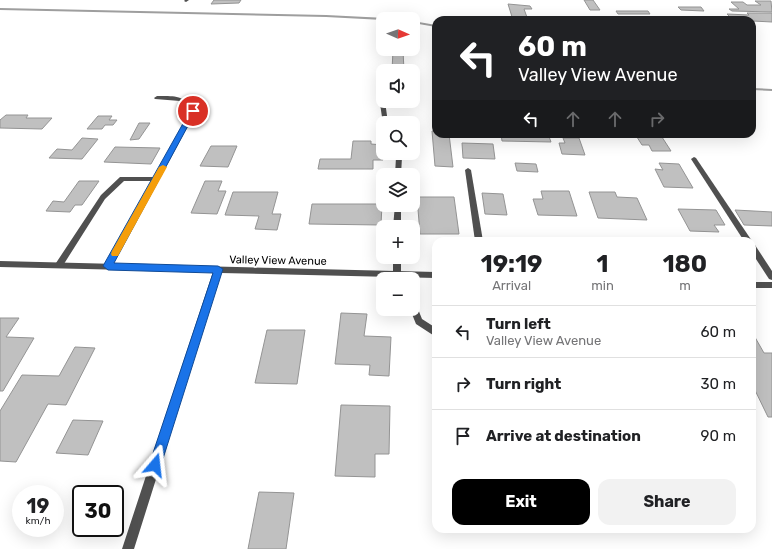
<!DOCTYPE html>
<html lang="en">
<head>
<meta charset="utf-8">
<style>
	:root { --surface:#fff; --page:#f2f2f2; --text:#202124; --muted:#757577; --line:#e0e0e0; --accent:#000 }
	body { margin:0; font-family:Rubik,sans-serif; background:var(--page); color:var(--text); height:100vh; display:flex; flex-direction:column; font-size:15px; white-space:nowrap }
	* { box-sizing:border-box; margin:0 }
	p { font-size:13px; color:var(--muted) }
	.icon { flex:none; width:22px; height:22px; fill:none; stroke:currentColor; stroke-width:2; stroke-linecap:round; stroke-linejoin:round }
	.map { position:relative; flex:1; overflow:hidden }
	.details { position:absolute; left:432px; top:237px; width:324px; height:296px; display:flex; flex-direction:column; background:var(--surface); border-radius:12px; box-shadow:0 4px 16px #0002 }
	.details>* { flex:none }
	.banner { position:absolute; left:432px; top:16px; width:324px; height:122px; border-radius:12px; box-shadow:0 4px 16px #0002; background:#202124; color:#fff; overflow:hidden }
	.needle { width:26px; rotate:92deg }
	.controls { position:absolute; left:376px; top:12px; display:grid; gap:8px }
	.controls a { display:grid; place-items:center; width:44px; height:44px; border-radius:8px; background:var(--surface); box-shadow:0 4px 16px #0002; font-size:20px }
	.speed { position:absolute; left:12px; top:485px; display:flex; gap:8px; font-size:20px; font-weight:700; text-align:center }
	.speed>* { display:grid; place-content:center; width:52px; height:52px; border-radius:50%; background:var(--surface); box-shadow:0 4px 16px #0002; line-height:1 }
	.speed small { font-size:10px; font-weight:400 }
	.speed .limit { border:2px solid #111; border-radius:6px; background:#fff; color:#111 }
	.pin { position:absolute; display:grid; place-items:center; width:34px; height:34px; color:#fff; margin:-17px; border:2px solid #fff; border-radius:50%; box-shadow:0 1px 4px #0007 }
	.me { position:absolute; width:44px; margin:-22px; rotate:17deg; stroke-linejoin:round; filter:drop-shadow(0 0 3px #0008) }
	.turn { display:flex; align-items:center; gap:14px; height:84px; padding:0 20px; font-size:18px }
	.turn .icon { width:52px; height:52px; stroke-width:2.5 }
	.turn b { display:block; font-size:28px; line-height:34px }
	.lanes { display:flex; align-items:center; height:38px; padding:0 20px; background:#0003; justify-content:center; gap:20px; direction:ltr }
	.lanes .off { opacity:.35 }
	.eta { display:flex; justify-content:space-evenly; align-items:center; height:68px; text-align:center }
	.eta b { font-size:24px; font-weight:700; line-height:28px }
	.button { display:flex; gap:8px; margin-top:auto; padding:8px 20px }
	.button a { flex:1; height:46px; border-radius:12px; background:var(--accent); color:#fff; font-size:16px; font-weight:700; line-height:46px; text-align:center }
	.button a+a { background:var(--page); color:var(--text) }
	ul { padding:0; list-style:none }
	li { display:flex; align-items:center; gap:12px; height:52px; padding:0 20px; border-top:1px solid var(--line) }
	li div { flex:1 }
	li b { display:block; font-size:15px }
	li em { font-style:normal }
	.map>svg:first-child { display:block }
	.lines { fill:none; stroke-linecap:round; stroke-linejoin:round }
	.stream { fill:#9e9e9e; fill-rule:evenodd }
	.building { fill:#c0c0c0; stroke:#949494 }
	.lane { fill:#505050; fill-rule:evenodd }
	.street { fill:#505050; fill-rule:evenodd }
	.route { fill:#1a73e8; stroke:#114b97 }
	.slow { fill:#f59e0b }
	.labels { text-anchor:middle; stroke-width:4; stroke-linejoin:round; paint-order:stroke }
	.street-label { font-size:11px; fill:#000; stroke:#fff }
</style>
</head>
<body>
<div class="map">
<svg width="772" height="549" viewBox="0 0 772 549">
	<rect width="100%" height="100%" fill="#fff"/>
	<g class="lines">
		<!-- stream -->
		<g class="stream">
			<path d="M 0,8 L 326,15 L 386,18 L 388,19 L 383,19 L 383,20 L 326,17 L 0,10 Z"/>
			<path d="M 413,21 L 436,25 L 436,27 L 413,23 Z"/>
			<path d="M 752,88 L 772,89 L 772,91 L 752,90 Z"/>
		</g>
	</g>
	<!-- building -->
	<g class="building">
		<path d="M 214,0 L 241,0 L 239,3 L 211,4 Z"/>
		<path d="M 584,0 L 593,0 L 600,10 L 590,10 Z"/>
		<path d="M 755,1 L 771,1 L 772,12 L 732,11 L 729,9 L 739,9 L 731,2 L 743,2 L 747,5 L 761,5 Z"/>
		<path d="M 508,4 L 530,6 L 532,9 L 524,9 L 528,20 L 513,20 Z"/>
		<path d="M 678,7 L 701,7 L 704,11 L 681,10 Z"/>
		<path d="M 616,11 L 648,11 L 650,14 L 618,14 Z"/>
		<path d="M 747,13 L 772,13 L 772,22 L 733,20 L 727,14 L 749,15 Z"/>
		<path d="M 393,50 L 403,50 L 404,71 L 392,71 Z"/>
		<path d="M 6,115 L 28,115 L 26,118 L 52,118 L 42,129 L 0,128 L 0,120 Z"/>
		<path d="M 98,116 L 112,116 L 109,120 L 117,120 L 113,125 L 105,125 L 102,129 L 87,129 Z"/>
		<path d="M 139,123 L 150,123 L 139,139 L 130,140 Z"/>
		<path d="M 432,131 L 436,131 L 436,134 L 449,134 L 453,167 L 435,166 Z"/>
		<path d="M 501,134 L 548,134 L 551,142 L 502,141 Z"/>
		<path d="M 635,134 L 660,134 L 671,151 L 652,151 L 649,145 L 642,145 Z"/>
		<path d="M 82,138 L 98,139 L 82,159 L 49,158 L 57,149 L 72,150 Z"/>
		<path d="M 563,138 L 579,138 L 585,155 L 562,154 L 559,143 L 565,143 Z"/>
		<path d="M 353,141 L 371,141 L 371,144 L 383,145 L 383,160 L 373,160 L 373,169 L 318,169 L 320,159 L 351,159 Z"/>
		<path d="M 462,143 L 493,144 L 495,159 L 463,158 Z"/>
		<path d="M 211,146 L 237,146 L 228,167 L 200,166 Z"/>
		<path d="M 115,147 L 160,148 L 151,164 L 104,162 Z"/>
		<path d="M 515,163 L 536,164 L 538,172 L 517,171 Z"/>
		<path d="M 659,163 L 679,164 L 693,188 L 664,187 L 655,169 L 663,170 Z"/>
		<path d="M 79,181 L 99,181 L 82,205 L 75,205 L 70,212 L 46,211 L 53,201 L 64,202 Z"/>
		<path d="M 205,181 L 222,181 L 218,191 L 226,191 L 217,214 L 191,213 Z"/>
		<path d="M 541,191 L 569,191 L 577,216 L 538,215 L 533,199 L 543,199 Z"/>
		<path d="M 233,192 L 278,192 L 272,214 L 281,214 L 277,230 L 255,229 L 259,216 L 225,215 Z"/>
		<path d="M 589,192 L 615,192 L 617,197 L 637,198 L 647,220 L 598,218 Z"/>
		<path d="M 482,193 L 503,194 L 507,215 L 485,214 Z"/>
		<path d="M 417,197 L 454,197 L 459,234 L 420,234 Z"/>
		<path d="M 312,204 L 382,204 L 381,225 L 309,224 Z"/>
		<path d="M 678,209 L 716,210 L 725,225 L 714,225 L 719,232 L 690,231 Z"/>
		<path d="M 735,210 L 772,212 L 772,226 L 744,225 Z"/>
		<path d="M 341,313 L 367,314 L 364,336 L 391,337 L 389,376 L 369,375 L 370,365 L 335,364 Z"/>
		<path d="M 0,318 L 19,318 L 6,337 L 34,338 L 3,391 L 0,391 Z"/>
		<path d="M 267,330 L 305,330 L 297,384 L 255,383 Z"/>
		<path d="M 752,332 L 764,353 L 772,353 L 772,417 L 768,417 L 752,384 Z"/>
		<path d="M 75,347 L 95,348 L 66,405 L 48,404 L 16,462 L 0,461 L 0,411 L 22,375 L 59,376 Z"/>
		<path d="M 341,405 L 390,406 L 389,454 L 375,454 L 375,477 L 335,476 Z"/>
		<path d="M 73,420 L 103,421 L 88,455 L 56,453 Z"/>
		<path d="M 259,492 L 294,493 L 286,549 L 248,549 Z"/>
	</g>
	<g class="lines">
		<!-- lane -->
		<g class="lane">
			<path d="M 380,81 L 383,83 L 383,101 L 385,101 L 388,123 L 383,123 L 383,124 L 377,83 Z"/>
			<path d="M 157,96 C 175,96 184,95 196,111 L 160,178 L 160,179 L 158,181 L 111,268 L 105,268 L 104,266 L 151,181 L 124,181 L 105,199 L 62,267 L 56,267 L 55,265 L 56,263 L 101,195 L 120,177 L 154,177 L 190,111 L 180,101 L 155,99 L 154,98 Z"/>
			<path d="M 393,153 L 399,153 L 402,157 L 401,175 L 395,175 L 396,157 Z"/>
			<path d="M 468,168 L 471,170 L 483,241 L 475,241 L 465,170 Z"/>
			<path d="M 395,205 L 401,205 L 401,227 L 393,227 Z"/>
			<path d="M 393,257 L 401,257 L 401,274 L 400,276 L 394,276 L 393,274 Z"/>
			<path d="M 413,302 L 416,304 L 422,319 L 436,328 L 436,337 L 416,324 L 410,309 L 413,309 Z"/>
		</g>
		<!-- street -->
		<g class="street">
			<path d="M 185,0 L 189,0 L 186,2 L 184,1 Z"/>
			<path d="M 694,157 L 696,158 L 752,241 L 744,241 L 691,159 Z"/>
			<path d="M 752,244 L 755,245 L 772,271 L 772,280 L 769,279 L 752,253 Z"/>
			<path d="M 0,261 L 436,272 L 436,278 L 221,273 L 134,549 L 122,549 L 213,272 L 0,267 Z"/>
			<rect x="752" y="282" width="20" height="6"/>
		</g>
	</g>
	<!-- route -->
	<path class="route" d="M 193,109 L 196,111 L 114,263 L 218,266 L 223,269 L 161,465 L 160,470 L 155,471 L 151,470 L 149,465 L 213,273 L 108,270 L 103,266 L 190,111 Z"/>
	<!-- slow -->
	<path class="slow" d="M 163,165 L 167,167 L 118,256 L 112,256 L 111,254 L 112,251 L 159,167 Z"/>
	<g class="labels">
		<!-- street labels -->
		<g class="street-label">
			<text transform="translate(278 260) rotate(1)" y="4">Valley View Avenue</text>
		</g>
	</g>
</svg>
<div class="controls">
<a><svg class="needle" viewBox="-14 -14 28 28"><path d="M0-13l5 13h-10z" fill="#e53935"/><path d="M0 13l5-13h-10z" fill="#757577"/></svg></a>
<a><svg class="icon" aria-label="sound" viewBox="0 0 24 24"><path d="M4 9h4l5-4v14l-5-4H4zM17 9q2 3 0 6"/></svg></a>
<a><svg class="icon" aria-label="search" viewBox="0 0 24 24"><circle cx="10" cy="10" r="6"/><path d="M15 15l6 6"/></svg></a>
<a><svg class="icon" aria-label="layers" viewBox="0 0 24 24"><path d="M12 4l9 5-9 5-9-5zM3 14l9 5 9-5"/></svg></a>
<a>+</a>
<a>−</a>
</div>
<div class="speed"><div>19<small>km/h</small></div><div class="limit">30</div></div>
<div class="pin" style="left:193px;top:111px;background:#d93025"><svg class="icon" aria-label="arrive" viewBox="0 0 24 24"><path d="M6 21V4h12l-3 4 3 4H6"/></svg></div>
<svg class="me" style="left:155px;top:465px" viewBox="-20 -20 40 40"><path d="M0-17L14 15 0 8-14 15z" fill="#1a73e8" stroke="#fff" stroke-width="4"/></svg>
<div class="banner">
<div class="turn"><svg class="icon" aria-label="left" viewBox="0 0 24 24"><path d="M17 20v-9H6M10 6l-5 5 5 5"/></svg><div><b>60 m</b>Valley View Avenue</div></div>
<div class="lanes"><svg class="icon" aria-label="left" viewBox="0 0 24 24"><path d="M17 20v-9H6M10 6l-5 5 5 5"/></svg><svg class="icon off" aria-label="ahead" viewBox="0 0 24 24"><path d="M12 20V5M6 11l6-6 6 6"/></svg><svg class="icon off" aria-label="ahead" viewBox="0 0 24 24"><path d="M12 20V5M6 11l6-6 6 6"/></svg><svg class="icon off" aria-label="right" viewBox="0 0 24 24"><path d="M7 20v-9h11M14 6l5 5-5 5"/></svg></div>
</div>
<section class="details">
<div class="eta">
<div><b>19:19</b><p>Arrival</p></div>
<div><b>1</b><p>min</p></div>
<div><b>180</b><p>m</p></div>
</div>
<ul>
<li><svg class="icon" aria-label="left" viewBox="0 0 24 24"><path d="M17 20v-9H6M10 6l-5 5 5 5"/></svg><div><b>Turn left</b><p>Valley View Avenue</p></div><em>60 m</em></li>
<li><svg class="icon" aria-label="right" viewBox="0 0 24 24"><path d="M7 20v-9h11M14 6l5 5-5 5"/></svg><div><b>Turn right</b></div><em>30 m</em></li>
<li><svg class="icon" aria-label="arrive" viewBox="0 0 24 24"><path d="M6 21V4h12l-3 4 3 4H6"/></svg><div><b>Arrive at destination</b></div><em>90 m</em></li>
</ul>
<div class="button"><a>Exit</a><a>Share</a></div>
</section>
</div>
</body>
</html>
